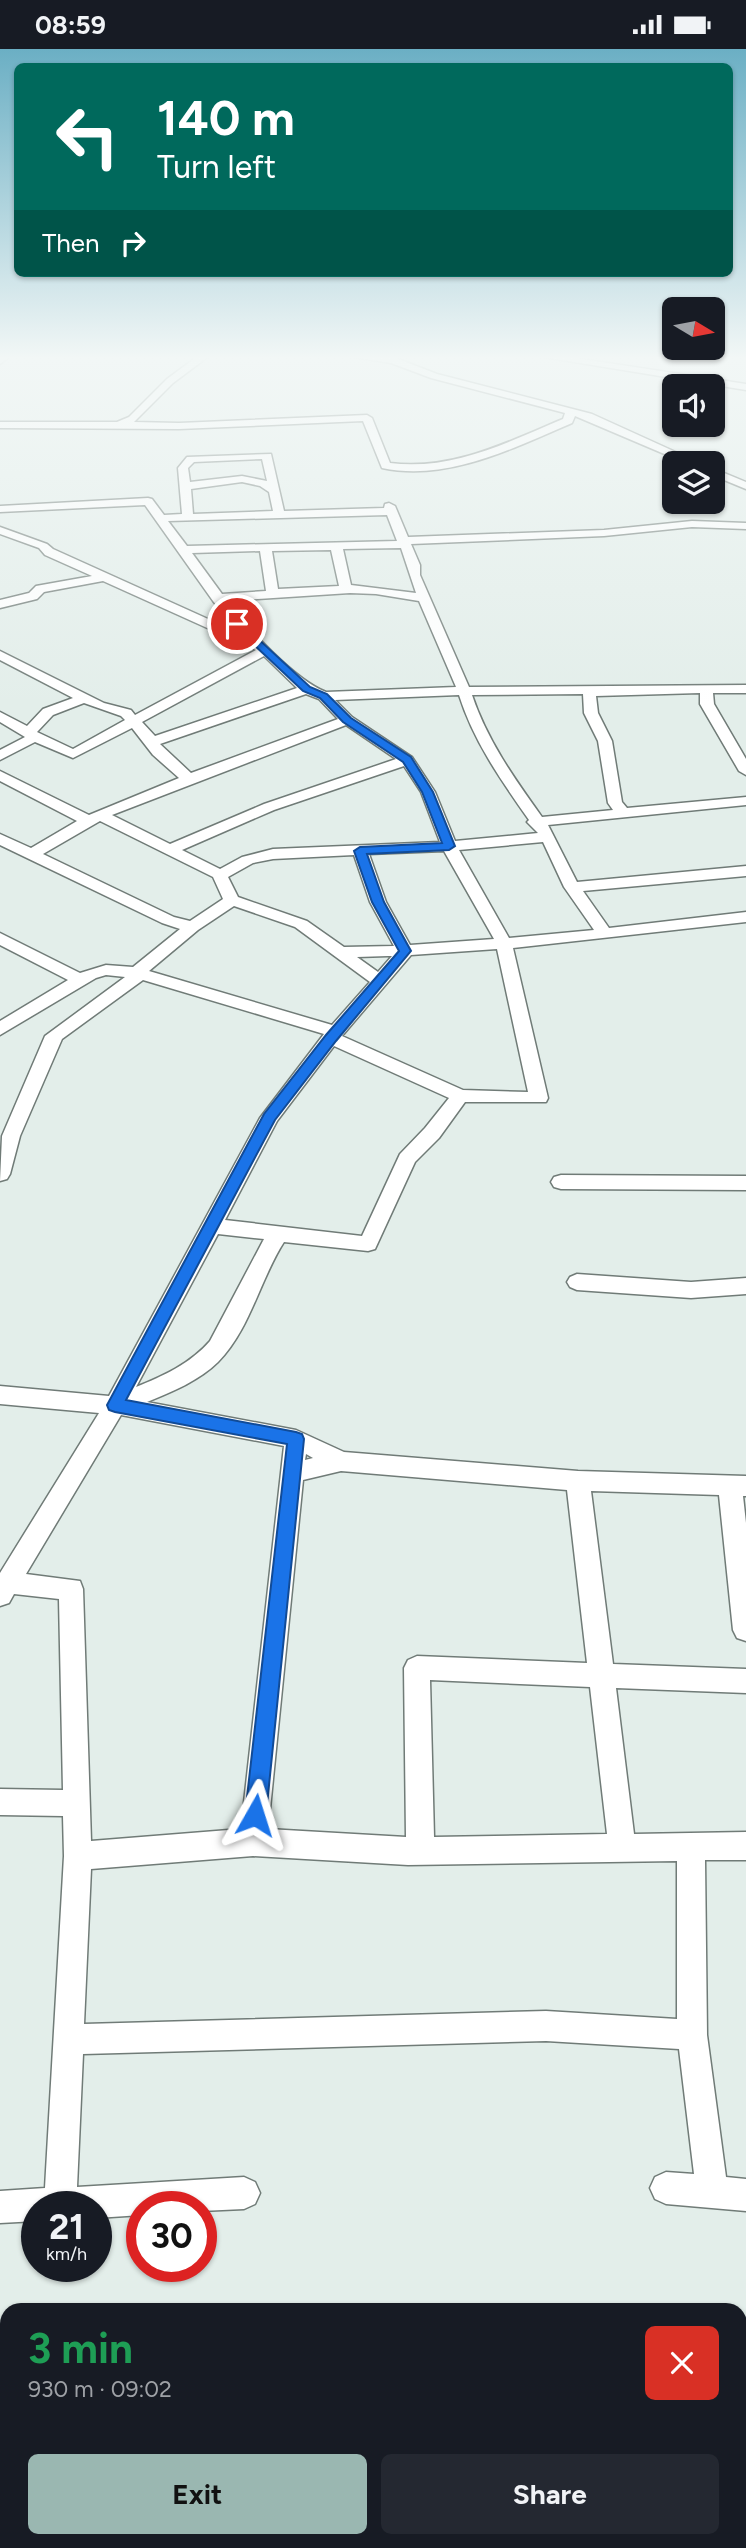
<!DOCTYPE html>
<html lang="en">
<head>
<meta charset="utf-8">
<style>
	:root { --surface:#171b24; --page:#242831; --text:#f1f3f6; --muted:#9ea1a6; --accent:#9ab7b1 }
	body { margin:0; font-family:Figtree,sans-serif; background:var(--page); color:var(--text); height:100vh; display:flex; flex-direction:column; font-size:26px; white-space:nowrap }
	* { box-sizing:border-box; margin:0 }
	p { font-size:23px; color:var(--muted) }
	.icon { flex:none; width:38px; height:38px; fill:none; stroke:currentColor; stroke-width:2; stroke-linecap:round; stroke-linejoin:round }
	.map { position:relative; flex:1; overflow:hidden }
	.sheet { position:absolute; left:0px; top:2254px; width:747px; height:245px; display:flex; flex-direction:column; background:var(--surface); border-radius:21px 21px 0 0; box-shadow:0 2px 5px #0004 }
	.sheet>* { flex:none }
	.hud { position:absolute; left:14px; top:14px; width:719px; height:214px; border-radius:10px; box-shadow:0 2px 5px #0004; background:#00695c; color:#fff; overflow:hidden }
	.needle { width:46px; rotate:100deg }
	.buttons { position:absolute; left:662px; top:248px; display:grid; gap:14px }
	.buttons a { display:grid; place-items:center; width:63px; height:63px; border-radius:10px; background:var(--surface); box-shadow:0 2px 5px #0004; font-size:35px }
	.speed { position:absolute; left:21px; top:2142px; display:flex; gap:14px; font-size:35px; font-weight:700; text-align:center }
	.speed>* { display:grid; place-content:center; width:91px; height:91px; border-radius:50%; background:var(--surface); box-shadow:0 2px 5px #0004; line-height:1 }
	.speed small { font-size:18px; font-weight:400 }
	.speed .limit { border:10px solid #d22; background:#fff; color:#111 }
	.pin { position:absolute; display:grid; place-items:center; width:60px; height:60px; color:#fff; margin:-30px; border:4px solid #fff; border-radius:50%; box-shadow:0 2px 7px #0007 }
	.me { position:absolute; width:77px; margin:-38px; rotate:6deg; stroke-linejoin:round; filter:drop-shadow(0 0 5px #0008) }
	.turn { display:flex; align-items:center; gap:24px; height:147px; padding:0 28px; font-size:32px }
	.turn .icon { width:91px; height:91px; stroke-width:2.5 }
	.turn b { display:block; font-size:49px; line-height:60px }
	.then { display:flex; align-items:center; height:66px; padding:0 28px; background:#0003; gap:14px; font-size:26px }
	.round { display:grid; place-items:center; flex:none; width:74px; height:74px; border-radius:10px; background:var(--page) }
	.summary { display:flex; align-items:center; justify-content:space-between; height:119px; padding:0 28px }
	h1 { font-size:42px; font-weight:700; line-height:52px; color:#1e9e55 }
	.primary-button { display:flex; gap:14px; margin-top:auto; padding:14px 28px }
	.primary-button a { flex:1; height:80px; border-radius:10px; background:var(--accent); color:#111; font-size:28px; font-weight:700; line-height:80px; text-align:center }
	.primary-button a+a { background:var(--page); color:var(--text) }
	.status { display:flex; justify-content:space-between; align-items:center; height:49px; padding:0 35px; background:var(--surface); direction:ltr }
	.status svg { height:19px; fill:currentColor }
	.map>svg:first-child { display:block }
	.lines { fill:none; stroke-linecap:round; stroke-linejoin:round }
	.minor-casing { stroke:#707b77; stroke-width:3 }
	.minor { fill:#fff; fill-rule:evenodd }
	.route { fill:#1a73e8; stroke:#114b97; stroke-width:2 }
</style>
</head>
<body>
<div class="status"><b>08:59</b><svg viewBox="0 0 49 12"><path d="M0 12V9h3v3zM5 12V6h3v6zM10 12V3h3v9zM15 12V0h3v12zM26 1h20v11H26zM47 4h2v5h-2z"/></svg></div>
<div class="map">
<svg width="746" height="2499" viewBox="0 0 746 2499">
	<rect width="100%" height="100%" fill="#e3eeea"/>
	<g class="lines">
		<!-- minor casing -->
		<g class="minor-casing">
			<g id="minor">
				<path d="M 0,307 L 10,307 L 0,315 Z"/>
				<path d="M 198,307 L 209,307 L 173,334 L 134,373 L 179,374 L 367,366 L 372,369 L 390,414 C 452,422 508,393 563,370 L 565,364 L 431,329 L 391,314 L 347,307 L 393,308 L 437,325 L 592,365 L 702,415 L 688,415 L 575,367 L 572,374 C 513,399 448,433 382,419 L 363,372 L 179,380 L 0,379 L 0,373 L 117,373 L 129,368 L 167,330 Z"/>
				<path d="M 537,307 L 562,307 L 746,335 L 746,341 Z"/>
				<path d="M 271,405 L 284,462 L 384,459 L 385,455 L 389,454 L 395,457 L 408,488 L 604,481 L 692,472 L 746,474 L 746,480 L 692,478 L 604,487 L 411,495 L 420,516 L 420,526 L 469,638 L 746,636 L 746,644 L 713,644 L 714,655 L 746,710 L 746,726 L 739,722 L 700,655 L 700,644 L 596,647 L 598,664 L 612,692 L 622,753 L 627,759 L 746,748 L 746,756 L 548,776 L 577,833 L 746,817 L 746,827 L 583,842 L 609,879 L 746,863 L 746,873 L 513,899 L 548,1049 L 546,1053 L 465,1053 L 439,1089 L 415,1113 L 375,1200 L 368,1202 L 284,1193 C 260,1230 250,1281 218,1313 C 199,1332 171,1343 147,1353 L 296,1381 L 344,1403 L 578,1422 L 746,1427 L 746,1447 L 743,1447 L 746,1474 L 746,1592 L 737,1589 L 733,1581 L 719,1446 L 591,1442 L 613,1615 L 746,1620 L 746,1644 L 616,1639 L 634,1785 L 746,1783 L 746,1811 L 705,1811 L 707,1986 L 726,2128 L 746,2130 L 746,2162 L 666,2155 L 655,2150 L 650,2139 L 655,2128 L 666,2123 L 694,2125 L 679,2000 L 546,1992 L 83,2005 L 77,2138 L 244,2128 L 255,2133 L 260,2144 L 255,2155 L 244,2160 L 201,2162 L 201,2158 L 142,2158 L 142,2166 L 96,2169 L 96,2158 L 37,2158 L 37,2172 L 0,2174 L 0,2142 L 45,2139 L 64,1807 L 63,1767 L 0,1766 L 0,1740 L 63,1741 L 59,1550 L 14,1545 L 9,1554 L 0,1557 L 0,1524 L 99,1364 L 0,1355 L 0,1337 L 109,1347 L 260,1069 L 324,985 L 143,931 L 62,990 L 20,1087 L 10,1125 L 7,1130 L 0,1132 L 2,1087 L 45,987 L 125,928 L 106,926 L 96,929 L 0,986 L 0,972 L 68,931 L 0,896 L 0,884 L 80,924 L 106,916 L 133,918 L 180,880 L 162,874 L 0,796 L 0,785 L 31,799 L 77,772 L 0,732 L 0,722 L 89,766 L 179,729 L 153,706 L 132,679 L 73,709 L 35,693 L 0,711 L 0,701 L 25,688 L 0,673 L 0,663 L 27,677 L 43,660 L 73,649 L 0,611 L 0,602 L 104,654 L 131,661 L 135,666 L 256,601 L 103,532 L 44,543 L 37,550 L 0,559 L 0,551 L 29,544 L 36,537 L 92,527 L 45,506 L 39,499 L 0,485 L 0,478 L 47,495 L 53,500 L 239,584 L 213,552 L 145,456 L 0,463 L 0,457 L 148,449 L 152,450 L 164,466 L 182,465 L 178,419 L 187,408 ZM 262,410 L 267,432 L 242,427 L 190,433 L 188,419 L 194,413 ZM 242,433 L 260,437 L 269,443 L 273,462 L 193,465 L 191,440 ZM 387,466 L 397,492 L 187,497 L 168,472 ZM 401,499 L 416,544 L 351,536 L 343,500 ZM 331,501 L 339,537 L 278,540 L 272,502 ZM 260,502 L 266,542 L 222,545 L 192,504 ZM 350,544 L 376,545 L 419,552 L 456,638 L 326,643 C 295,631 247,579 227,552 ZM 264,607 L 297,639 L 155,687 L 142,673 ZM 306,645 L 319,650 L 338,670 L 191,724 L 160,695 ZM 583,645 L 584,664 L 598,692 L 608,754 L 613,761 L 542,768 C 514,729 487,691 472,646 ZM 459,646 C 474,693 501,731 529,771 L 527,773 L 538,784 L 455,792 L 435,743 L 412,708 L 352,668 L 335,651 ZM 84,654 L 121,667 L 125,671 L 73,700 L 37,683 L 53,666 ZM 346,676 L 396,710 L 264,755 L 170,795 L 112,766 ZM 404,717 L 421,743 L 440,793 L 273,800 L 242,808 L 220,820 L 182,801 L 274,761 ZM 100,772 L 213,828 L 223,850 L 190,872 L 174,868 L 43,805 ZM 543,793 L 564,838 L 594,881 L 509,889 L 459,801 ZM 444,802 L 494,890 L 410,896 L 386,853 L 369,805 ZM 354,806 L 370,853 L 394,897 L 344,898 L 307,872 L 238,848 L 228,828 L 253,814 L 273,810 ZM 234,857 L 295,878 L 370,933 L 332,976 L 149,922 L 198,881 ZM 497,900 L 528,1043 L 463,1041 L 342,987 L 411,906 ZM 388,907 L 392,907 L 378,923 L 357,908 ZM 334,997 L 449,1049 L 425,1079 L 400,1105 L 362,1187 L 225,1171 L 277,1072 ZM 218,1185 L 264,1190 L 210,1292 C 190,1315 163,1327 136,1338 ZM 121,1366 L 284,1397 L 241,1780 L 91,1792 L 83,1540 L 80,1532 L 26,1525 ZM 306,1405 L 313,1409 L 305,1411 ZM 341,1422 L 567,1441 L 587,1614 L 417,1607 L 408,1611 L 404,1619 L 406,1788 L 268,1780 L 303,1431 ZM 430,1631 L 590,1638 L 607,1785 L 434,1788 ZM 253,1807 L 408,1816 L 677,1812 L 677,1970 L 546,1962 L 84,1975 L 91,1820 Z"/>
				<path d="M 712,419 L 746,433 L 746,440 L 712,426 Z"/>
				<path d="M 561,1126 L 746,1127 L 746,1141 L 561,1140 L 554,1138 L 551,1133 L 554,1128 Z"/>
				<path d="M 577,1225 L 691,1233 L 746,1229 L 746,1245 L 691,1249 L 577,1241 L 570,1238 L 567,1233 L 570,1228 Z"/>
			</g>
		</g>
		<!-- minor -->
		<use href="#minor" class="minor"/>
	</g>
	<!-- sky -->
	<linearGradient id="sky" x2="0" y2="1"><stop stop-color="#6bafc4"/><stop offset="0.47" stop-color="#f2f7f6"/><stop offset="1" stop-color="#f2f7f6" stop-opacity="0"/></linearGradient>
	<rect width="746" height="657" fill="url(#sky)"/>
	<!-- route -->
	<path class="route" d="M 234,573 L 240,573 L 310,638 L 327,645 L 351,669 L 411,708 L 433,743 L 455,797 L 449,801 L 367,805 L 384,853 L 411,902 L 336,992 L 275,1071 L 126,1351 L 296,1383 L 302,1385 L 304,1390 L 266,1766 L 263,1774 L 255,1777 L 248,1774 L 245,1766 L 287,1395 L 115,1363 L 109,1361 L 107,1356 L 264,1065 L 326,986 L 399,902 L 372,853 L 354,802 L 360,798 L 442,794 L 422,743 L 403,713 L 343,673 L 320,649 L 303,642 L 234,577 Z"/>
</svg>
<div class="buttons">
<a><svg class="needle" viewBox="-14 -14 28 28"><path d="M0-13l5 13h-10z" fill="#e53935"/><path d="M0 13l5-13h-10z" fill="#9ea1a6"/></svg></a>
<a><svg class="icon" aria-label="sound" viewBox="0 0 24 24"><path d="M4 9h4l5-4v14l-5-4H4zM17 9q2 3 0 6"/></svg></a>
<a><svg class="icon" aria-label="layers" viewBox="0 0 24 24"><path d="M12 4l9 5-9 5-9-5zM3 14l9 5 9-5"/></svg></a>
</div>
<div class="speed"><div>21<small>km/h</small></div><div class="limit">30</div></div>
<div class="pin" style="left:237px;top:575px;background:#d93025"><svg class="icon" aria-label="arrive" viewBox="0 0 24 24"><path d="M6 21V4h12l-3 4 3 4H6"/></svg></div>
<svg class="me" style="left:255px;top:1766px" viewBox="-20 -20 40 40"><path d="M0-17L14 15 0 8-14 15z" fill="#1a73e8" stroke="#fff" stroke-width="4"/></svg>
<div class="hud">
<div class="turn"><svg class="icon" aria-label="left" viewBox="0 0 24 24"><path d="M17 20v-9H6M10 6l-5 5 5 5"/></svg><div><b>140 m</b>Turn left</div></div>
<div class="then">Then<svg class="icon" aria-label="right" viewBox="0 0 24 24"><path d="M7 20v-9h11M14 6l5 5-5 5"/></svg></div>
</div>
<section class="sheet">
<div class="summary"><div><h1>3 min</h1><p>930 m · 09:02</p></div><a class="round" style="background:#d93025;color:#fff"><svg class="icon" aria-label="close" viewBox="0 0 24 24"><path d="M6 6l12 12M18 6L6 18"/></svg></a></div>
<div class="primary-button"><a>Exit</a><a>Share</a></div>
</section>
</div>
</body>
</html>
